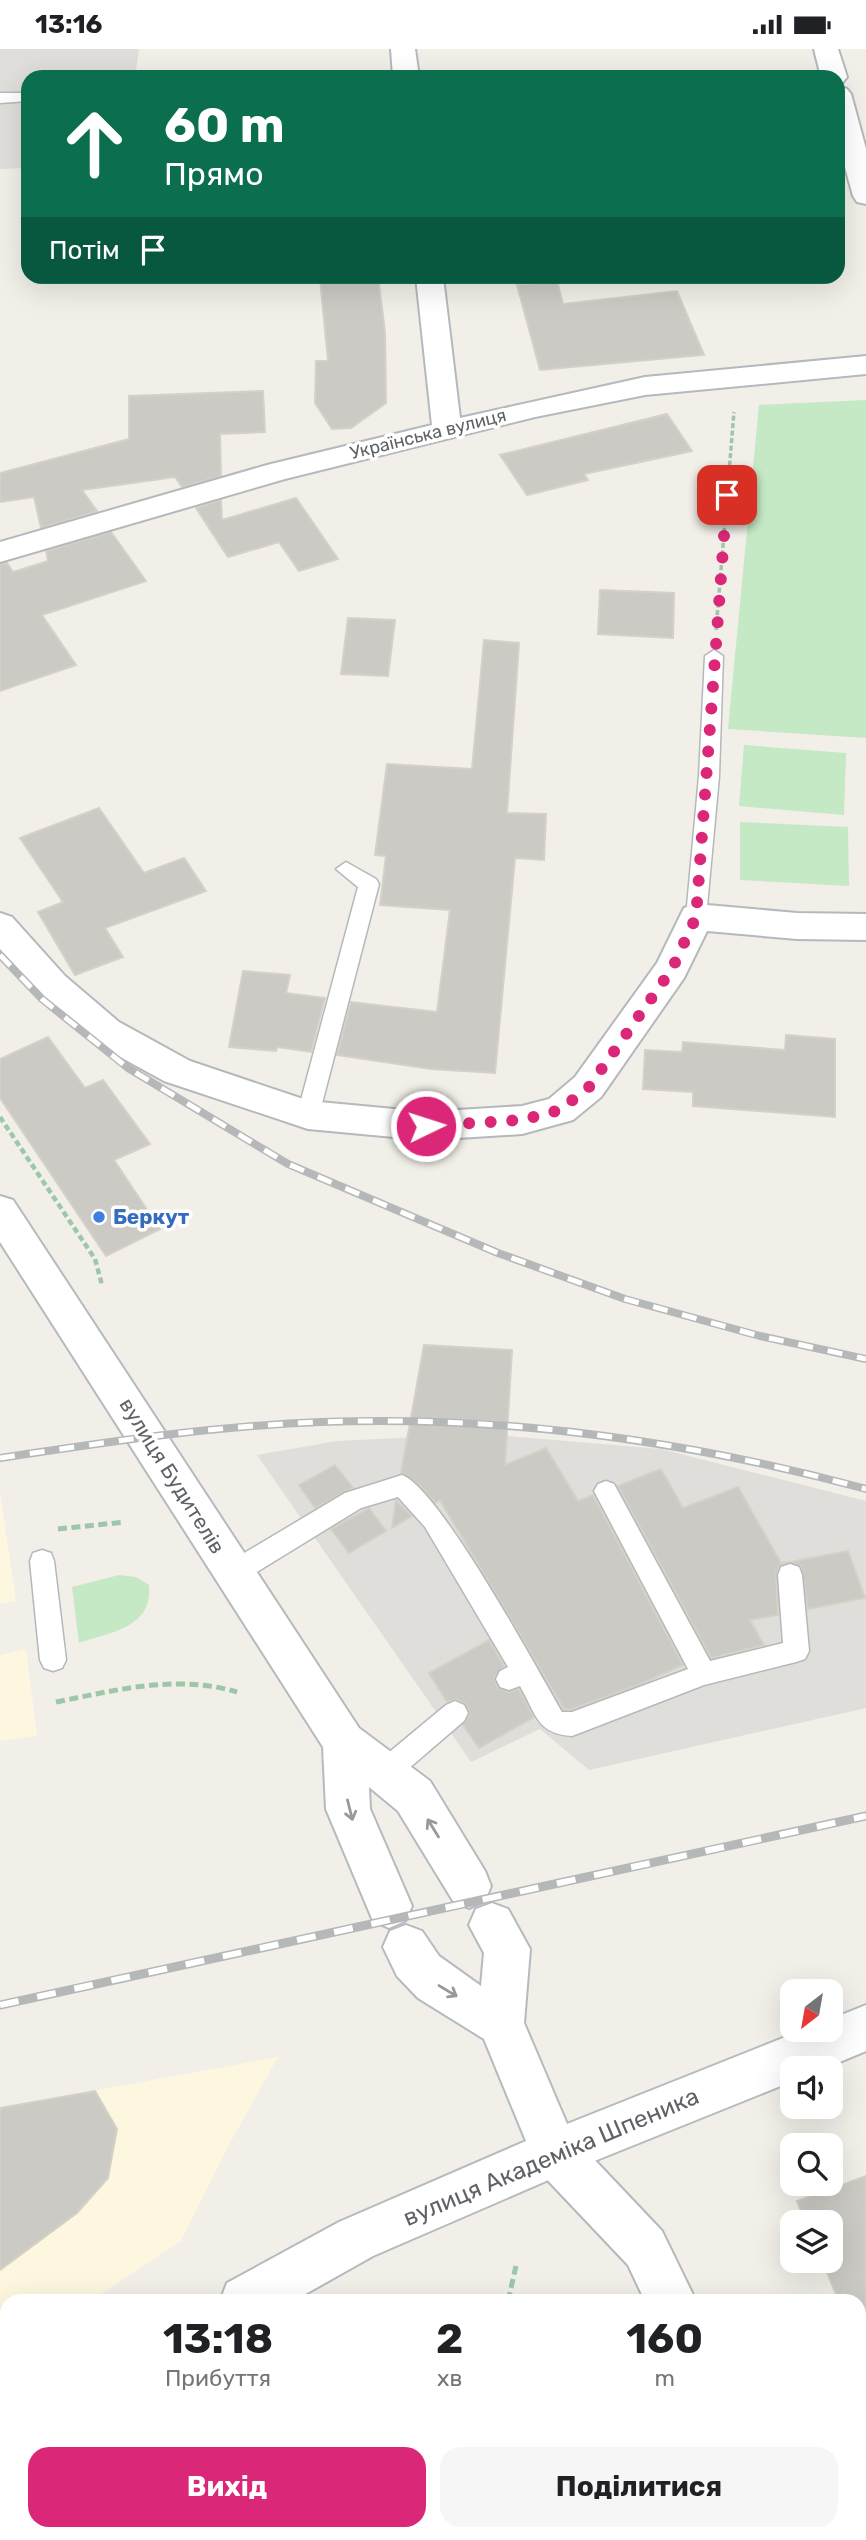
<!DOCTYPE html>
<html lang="uk">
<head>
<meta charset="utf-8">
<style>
	:root { --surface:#fff; --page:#f6f6f6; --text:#202124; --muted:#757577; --accent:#db2777 }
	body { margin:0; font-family:Rubik,sans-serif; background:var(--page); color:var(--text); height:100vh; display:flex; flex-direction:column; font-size:26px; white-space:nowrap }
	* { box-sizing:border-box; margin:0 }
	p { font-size:23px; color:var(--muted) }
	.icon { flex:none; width:38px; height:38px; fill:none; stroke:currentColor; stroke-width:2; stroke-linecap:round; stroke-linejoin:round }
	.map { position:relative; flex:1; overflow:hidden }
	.side { position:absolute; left:0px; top:2245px; width:866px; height:247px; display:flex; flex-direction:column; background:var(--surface); border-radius:21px 21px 0 0; box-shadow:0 7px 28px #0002 }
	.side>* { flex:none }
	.banner { position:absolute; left:21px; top:21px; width:824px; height:214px; border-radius:21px; box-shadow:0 7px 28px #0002; background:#0b6e4f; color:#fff; overflow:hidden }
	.needle { width:46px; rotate:211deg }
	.buttons { position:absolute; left:780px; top:1930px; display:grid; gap:14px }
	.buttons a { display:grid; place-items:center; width:63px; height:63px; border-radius:14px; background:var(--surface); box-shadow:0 7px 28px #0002; font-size:35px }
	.pin { position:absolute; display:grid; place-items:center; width:60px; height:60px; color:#fff; margin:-30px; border-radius:14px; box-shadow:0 4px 10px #0006 }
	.me { position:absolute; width:77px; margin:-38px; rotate:86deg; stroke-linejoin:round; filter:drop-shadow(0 0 5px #0008) }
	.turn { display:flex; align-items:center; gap:24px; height:147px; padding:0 28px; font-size:32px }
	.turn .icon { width:91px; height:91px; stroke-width:2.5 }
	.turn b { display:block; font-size:49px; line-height:60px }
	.then { display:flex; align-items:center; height:66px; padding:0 28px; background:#0003; gap:14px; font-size:26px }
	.eta { display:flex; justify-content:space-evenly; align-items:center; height:119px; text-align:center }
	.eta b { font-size:42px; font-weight:700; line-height:49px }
	.cta { display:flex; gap:14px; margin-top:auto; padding:14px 28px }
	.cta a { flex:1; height:80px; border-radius:21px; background:var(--accent); color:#fff; font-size:28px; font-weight:700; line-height:80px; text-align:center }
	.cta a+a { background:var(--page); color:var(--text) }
	.status { display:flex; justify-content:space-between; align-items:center; height:49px; padding:0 35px; background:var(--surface); direction:ltr }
	.status svg { height:19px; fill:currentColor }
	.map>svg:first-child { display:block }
	.commercial { fill:#fef7e0 }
	.industrial { fill:#e0deda }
	.education { fill:#e1ded6 }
	.green { fill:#c5e8c5 }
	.building { fill:#cccac5; stroke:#d6d1c6; stroke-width:2 }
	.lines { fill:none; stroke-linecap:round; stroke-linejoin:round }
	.lane-casing { stroke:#b5b8bc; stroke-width:3 }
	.street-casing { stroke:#b5b8bc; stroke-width:4 }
	.secondary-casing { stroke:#b6babf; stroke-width:4 }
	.path-far2 { stroke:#9cc7a9; stroke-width:3.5; stroke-dasharray:5 2.5; stroke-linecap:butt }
	.path-far1 { stroke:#9cc7a9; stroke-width:4.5; stroke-dasharray:6 3.5; stroke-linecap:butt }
	.path { stroke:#9cc7a9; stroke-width:5; stroke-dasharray:9 4.5; stroke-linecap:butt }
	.lane { fill:#fff; fill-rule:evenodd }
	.street { fill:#fff; fill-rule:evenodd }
	.secondary { fill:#fff; fill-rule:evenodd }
	.rail-far1-casing { stroke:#b6b7b8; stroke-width:8 }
	.rail-casing { stroke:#b6b7b8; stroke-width:9 }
	.rail-far1 { stroke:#fff; stroke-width:5; stroke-dasharray:15; stroke-linecap:butt }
	.rail { stroke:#fff; stroke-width:6; stroke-dasharray:19; stroke-linecap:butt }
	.oneway { stroke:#979a9d }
	.route { stroke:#db2777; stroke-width:12; stroke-dasharray:0 21.6 }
	.shop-dot { fill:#3f7fe0; stroke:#fff; stroke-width:2.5 }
	.labels { text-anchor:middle; stroke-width:7; stroke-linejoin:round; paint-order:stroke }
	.far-street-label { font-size:18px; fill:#5f6368; stroke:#fff }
	.shop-label { font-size:21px; font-weight:bold; fill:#366cbe; stroke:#fff; text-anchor:start }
	.street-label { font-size:21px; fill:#5f6368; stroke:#fff }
	.near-street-label { font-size:24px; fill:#5f6368; stroke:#fff }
</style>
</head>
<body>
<div class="status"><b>13:16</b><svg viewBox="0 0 49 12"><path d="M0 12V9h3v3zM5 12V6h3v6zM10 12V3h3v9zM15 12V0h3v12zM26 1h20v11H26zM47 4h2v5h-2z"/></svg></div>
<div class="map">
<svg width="866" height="2491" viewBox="0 0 866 2491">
	<rect width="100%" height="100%" fill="#f1efe8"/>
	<!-- commercial -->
	<g class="commercial">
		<path d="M 0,1443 L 16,1552 L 0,1555 Z"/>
		<path d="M 26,1600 L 37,1687 L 0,1692 L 0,1606 Z"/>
		<path d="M 278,2008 L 227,2099 L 181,2192 L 90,2252 L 7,2252 L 7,2308 L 0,2313 L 0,2059 Z"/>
	</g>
	<!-- industrial -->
	<g class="industrial">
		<path d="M 0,0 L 139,0 L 135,28 L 28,28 L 28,119 L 0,120 Z"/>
		<path d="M 483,1385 L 661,1400 L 866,1452 L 866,1659 L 589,1721 L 540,1680 L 471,1713 L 257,1406 L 337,1392 Z"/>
	</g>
	<!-- education -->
	<path class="education" d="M 119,2485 L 612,2485 L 615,2491 L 112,2491 Z"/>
	<!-- green -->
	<g class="green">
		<path d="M 866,351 L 866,689 L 728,680 L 759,356 Z"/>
		<path d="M 744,696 L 846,704 L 844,766 L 739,757 Z"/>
		<path d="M 740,773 L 848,778 L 849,837 L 740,831 Z"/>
		<path d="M 119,1526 L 136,1528 L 149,1536 C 153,1580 109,1583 79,1594 L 72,1538 Z"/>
	</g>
	<!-- building -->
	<g class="building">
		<path d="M 378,228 L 385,283 L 386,354 L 351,379 L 332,380 L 315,354 L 316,312 L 328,312 L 320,229 Z"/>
		<path d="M 557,232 L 563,255 L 677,242 L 704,306 L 540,321 L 517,236 Z"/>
		<path d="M 263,342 L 265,383 L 220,385 L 221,427 L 182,438 L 175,428 L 82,441 L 97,462 L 41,479 L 34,448 L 0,453 L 0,424 L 129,390 L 129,347 Z"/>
		<path d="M 667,365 L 692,402 L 584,425 L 588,431 L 527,446 L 500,406 Z"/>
		<path d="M 296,449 L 338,510 L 299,522 L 279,493 L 228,508 L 196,459 L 221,451 L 222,471 Z"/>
		<path d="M 111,483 L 146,532 L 42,566 L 76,616 L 0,642 L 0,515 L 7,514 L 13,523 L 48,512 L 46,502 Z"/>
		<path d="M 600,541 L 674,544 L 673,589 L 598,585 Z"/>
		<path d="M 348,569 L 395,571 L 388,627 L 341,625 Z"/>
		<path d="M 484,591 L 519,594 L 507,764 L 546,765 L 544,811 L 515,809 L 495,1024 L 431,1020 L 337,1006 L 351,953 L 437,963 L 450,861 L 380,856 L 386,807 L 375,806 L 387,715 L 472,720 Z"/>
		<path d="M 99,759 L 144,824 L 184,809 L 206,842 L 105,879 L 123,908 L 75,926 L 38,863 L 63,853 L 20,789 Z"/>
		<path d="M 243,922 L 290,926 L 286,944 L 325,949 L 311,1003 L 277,998 L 276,1002 L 229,998 Z"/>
		<path d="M 786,986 L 835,990 L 835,1068 L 693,1057 L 693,1043 L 643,1040 L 645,1001 L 682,1003 L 683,993 L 785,1001 Z"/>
		<path d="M 48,988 L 85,1039 L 103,1031 L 150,1095 L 114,1111 L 160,1180 L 106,1207 L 0,1049 L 0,1010 Z"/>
		<path d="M 424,1296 L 512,1301 L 505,1416 L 546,1399 L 578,1452 L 593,1446 L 683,1616 L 638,1636 L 572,1660 L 564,1660 L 440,1451 L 435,1454 L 420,1436 L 401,1424 Z"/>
		<path d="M 335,1416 L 353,1439 L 315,1459 L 299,1436 Z"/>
		<path d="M 661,1420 L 683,1459 L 738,1438 L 781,1514 L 788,1513 L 779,1517 L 776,1525 L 778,1566 L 750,1571 L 764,1596 L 711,1609 L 618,1437 Z"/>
		<path d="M 396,1451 L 412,1467 L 392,1479 Z"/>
		<path d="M 369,1459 L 386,1482 L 349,1504 L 331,1480 Z"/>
		<path d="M 848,1502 L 865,1549 L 808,1560 L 801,1517 L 790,1513 Z"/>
		<path d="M 489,1591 L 504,1617 L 494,1629 L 498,1639 L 508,1643 L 519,1640 L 534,1668 L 479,1699 L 463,1676 L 470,1665 L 466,1655 L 456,1650 L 447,1653 L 429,1624 Z"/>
		<path d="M 95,2042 L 117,2080 L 108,2129 L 77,2164 L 0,2221 L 0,2059 Z"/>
		<path d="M 866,2127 L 866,2314 L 865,2315 L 859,2300 L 859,2252 L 839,2252 L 822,2212 L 831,2212 L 831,2174 L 806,2174 L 797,2152 Z"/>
	</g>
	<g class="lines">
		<!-- lane casing -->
		<g class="lane-casing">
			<g id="lane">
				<path d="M 0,44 L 28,44 L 28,52 L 0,54 Z"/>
				<path d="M 714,601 L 723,607 L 719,727 L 706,868 L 703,873 L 689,873 L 686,868 L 699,727 L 705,607 Z"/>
				<path d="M 346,813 L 376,830 L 379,835 L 319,1066 L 316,1072 L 308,1074 L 300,1072 L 297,1066 L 358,838 L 336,820 Z"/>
				<path d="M 402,1426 C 439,1439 537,1620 562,1663 L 572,1663 L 688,1620 L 594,1442 L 598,1435 L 606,1432 L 614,1435 L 710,1612 L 783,1594 L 778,1526 L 781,1518 L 790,1515 L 799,1518 L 802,1526 L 809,1602 L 805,1610 L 796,1613 L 704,1636 L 572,1687 C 537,1685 536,1665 520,1637 L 509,1641 L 500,1638 L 496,1630 L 500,1622 L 508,1618 L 425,1478 L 398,1448 L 361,1459 L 242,1532 L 233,1535 L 224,1532 L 221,1524 L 224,1516 L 345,1444 Z"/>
				<path d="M 42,1501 L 51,1504 L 54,1512 L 66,1611 L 62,1619 L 53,1622 L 44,1619 L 40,1611 L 30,1512 L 33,1504 Z"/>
				<path d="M 455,1652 L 464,1656 L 468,1664 L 464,1672 L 393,1733 L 384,1736 L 375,1733 L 371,1724 L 375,1715 L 446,1656 Z"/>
			</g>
		</g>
		<!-- street casing -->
		<g class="street-casing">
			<g id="street">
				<path d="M 391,0 L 415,0 L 419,28 L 393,28 Z"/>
				<path d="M 814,0 L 838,0 L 847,28 L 843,33 L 838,34 L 838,28 L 821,28 Z"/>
				<path d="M 838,37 L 847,40 L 851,45 L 866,100 L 866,155 L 857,153 L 853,147 L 838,93 Z"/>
				<path d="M 416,228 L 443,228 L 460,369 L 645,328 L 866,307 L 866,325 L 645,346 L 535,368 L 285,430 L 0,513 L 0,493 L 267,416 L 432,376 Z"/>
				<path d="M 696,855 L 797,864 L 866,865 L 866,891 L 797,890 L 707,882 L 684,929 L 601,1048 L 573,1071 L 522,1085 L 426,1091 L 308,1080 L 164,1032 L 93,993 L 41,945 L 0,900 L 0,864 L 12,868 L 65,927 L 119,973 L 190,1012 L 309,1052 L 426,1063 L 522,1057 L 549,1050 L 575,1028 L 657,914 L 684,859 Z"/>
				<path d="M 555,2080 L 572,2087 L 662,2182 L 696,2252 L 645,2252 L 628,2216 L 538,2121 L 531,2104 L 538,2087 Z"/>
				<path d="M 740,2485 L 792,2485 L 794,2491 L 742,2491 Z"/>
			</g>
		</g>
		<!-- secondary casing -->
		<g class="secondary-casing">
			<g id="secondary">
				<path d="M 0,1147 L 13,1151 L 359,1679 L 430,1732 L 485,1822 L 491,1837 L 485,1852 L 469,1859 L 453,1852 L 398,1762 L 369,1738 L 370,1760 L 412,1857 L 405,1872 L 389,1879 L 373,1872 L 326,1760 L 323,1698 L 0,1193 Z"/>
				<path d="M 492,1854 L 508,1860 L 530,1900 L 524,1974 L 567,2075 L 803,1981 L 831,1981 L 831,1970 L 866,1956 L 866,2002 L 823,2020 L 793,2020 L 793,2032 L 567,2123 L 373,2207 L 293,2252 L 220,2252 L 227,2234 L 339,2173 L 526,2092 L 484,1990 L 418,1949 L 397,1927 L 383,1898 L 390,1882 L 406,1876 L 422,1882 L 439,1907 L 481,1937 L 484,1904 L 469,1876 L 476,1860 Z"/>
				<path d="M 7,2379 L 7,2433 L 0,2436 L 0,2382 Z"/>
			</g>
		</g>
		<!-- path-far2 -->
		<path class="path-far2" d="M 716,581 L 734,363"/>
		<!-- path-far1 -->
		<path class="path-far1" d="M 0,1068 L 95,1210 L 102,1236"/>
		<!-- path -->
		<g class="path">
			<path d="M 58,1480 L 125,1473"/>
			<path d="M 56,1653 C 117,1641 176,1625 237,1643"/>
			<path d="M 508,2252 L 516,2217"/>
			<path d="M 532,2485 L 534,2491"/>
			<path d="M 441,2491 L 444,2485"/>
		</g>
		<!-- lane -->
		<use href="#lane" class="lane"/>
		<!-- street -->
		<use href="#street" class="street"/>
		<!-- secondary -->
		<use href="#secondary" class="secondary"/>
		<!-- rail-far1 casing -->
		<g class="rail-far1-casing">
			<g id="rail-far1">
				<path d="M 0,906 L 42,950 L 128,1019 L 288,1115 L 498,1204 L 625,1250 L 760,1287 L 866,1310"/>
				<path d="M 0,1409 C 107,1393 213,1377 321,1373 C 506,1366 688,1392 866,1440"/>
			</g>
		</g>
		<!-- rail casing -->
		<g class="rail-casing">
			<path id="rail" d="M 0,1956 L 866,1767"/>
		</g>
		<!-- rail-far1 -->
		<use href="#rail-far1" class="rail-far1"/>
		<!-- rail -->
		<use href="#rail" class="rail"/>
	</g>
	<!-- one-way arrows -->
	<defs><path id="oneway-shaft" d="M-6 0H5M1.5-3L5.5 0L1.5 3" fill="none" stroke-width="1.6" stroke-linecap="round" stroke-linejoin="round" transform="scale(1.75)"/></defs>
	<g class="oneway">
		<use href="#oneway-shaft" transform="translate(350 1761) rotate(76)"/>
		<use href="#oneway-shaft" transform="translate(433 1779) rotate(-122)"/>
		<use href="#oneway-shaft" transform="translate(448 1942) rotate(31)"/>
	</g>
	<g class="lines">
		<!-- route -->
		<path class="route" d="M 426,1077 L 522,1071 L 560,1061 L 589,1038 L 672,920 L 696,868 L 727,446"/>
	</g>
	<!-- markers -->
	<circle class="shop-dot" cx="99" cy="1168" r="7"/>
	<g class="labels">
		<!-- far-street labels -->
		<g class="far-street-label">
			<text transform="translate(428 385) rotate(-14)" y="6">Українська вулиця</text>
		</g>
		<!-- shop labels -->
		<g class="shop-label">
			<text x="113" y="1175">Беркут</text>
		</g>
		<!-- street labels -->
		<g class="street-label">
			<text transform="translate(172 1427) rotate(58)" y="7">вулиця Будителів</text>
		</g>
		<!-- near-street labels -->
		<g class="near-street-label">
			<text transform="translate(551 2108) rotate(-23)" y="8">вулиця Академіка Шпеника</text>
		</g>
	</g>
</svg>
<div class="buttons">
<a><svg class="needle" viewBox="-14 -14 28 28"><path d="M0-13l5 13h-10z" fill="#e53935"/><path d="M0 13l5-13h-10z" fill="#757577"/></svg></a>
<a><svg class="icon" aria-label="sound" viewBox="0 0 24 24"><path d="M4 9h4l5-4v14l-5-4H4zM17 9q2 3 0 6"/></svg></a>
<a><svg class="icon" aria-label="search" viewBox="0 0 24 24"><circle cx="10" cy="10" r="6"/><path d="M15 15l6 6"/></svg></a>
<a><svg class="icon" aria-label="layers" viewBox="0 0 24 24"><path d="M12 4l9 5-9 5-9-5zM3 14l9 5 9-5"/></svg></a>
</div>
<div class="pin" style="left:727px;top:446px;background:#d93025"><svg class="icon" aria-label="arrive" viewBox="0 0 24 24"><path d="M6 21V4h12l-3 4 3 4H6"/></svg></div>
<svg class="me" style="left:426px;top:1077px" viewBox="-20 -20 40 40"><circle r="17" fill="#db2777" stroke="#fff" stroke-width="3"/><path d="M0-11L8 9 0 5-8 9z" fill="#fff"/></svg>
<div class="banner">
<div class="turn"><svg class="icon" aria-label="ahead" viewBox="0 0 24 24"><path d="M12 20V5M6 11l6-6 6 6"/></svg><div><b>60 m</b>Прямо</div></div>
<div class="then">Потім<svg class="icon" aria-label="arrive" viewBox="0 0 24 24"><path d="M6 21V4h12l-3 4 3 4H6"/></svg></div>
</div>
<section class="side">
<div class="eta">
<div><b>13:18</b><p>Прибуття</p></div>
<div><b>2</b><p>хв</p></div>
<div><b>160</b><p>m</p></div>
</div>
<div class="cta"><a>Вихід</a><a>Поділитися</a></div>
</section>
</div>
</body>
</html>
